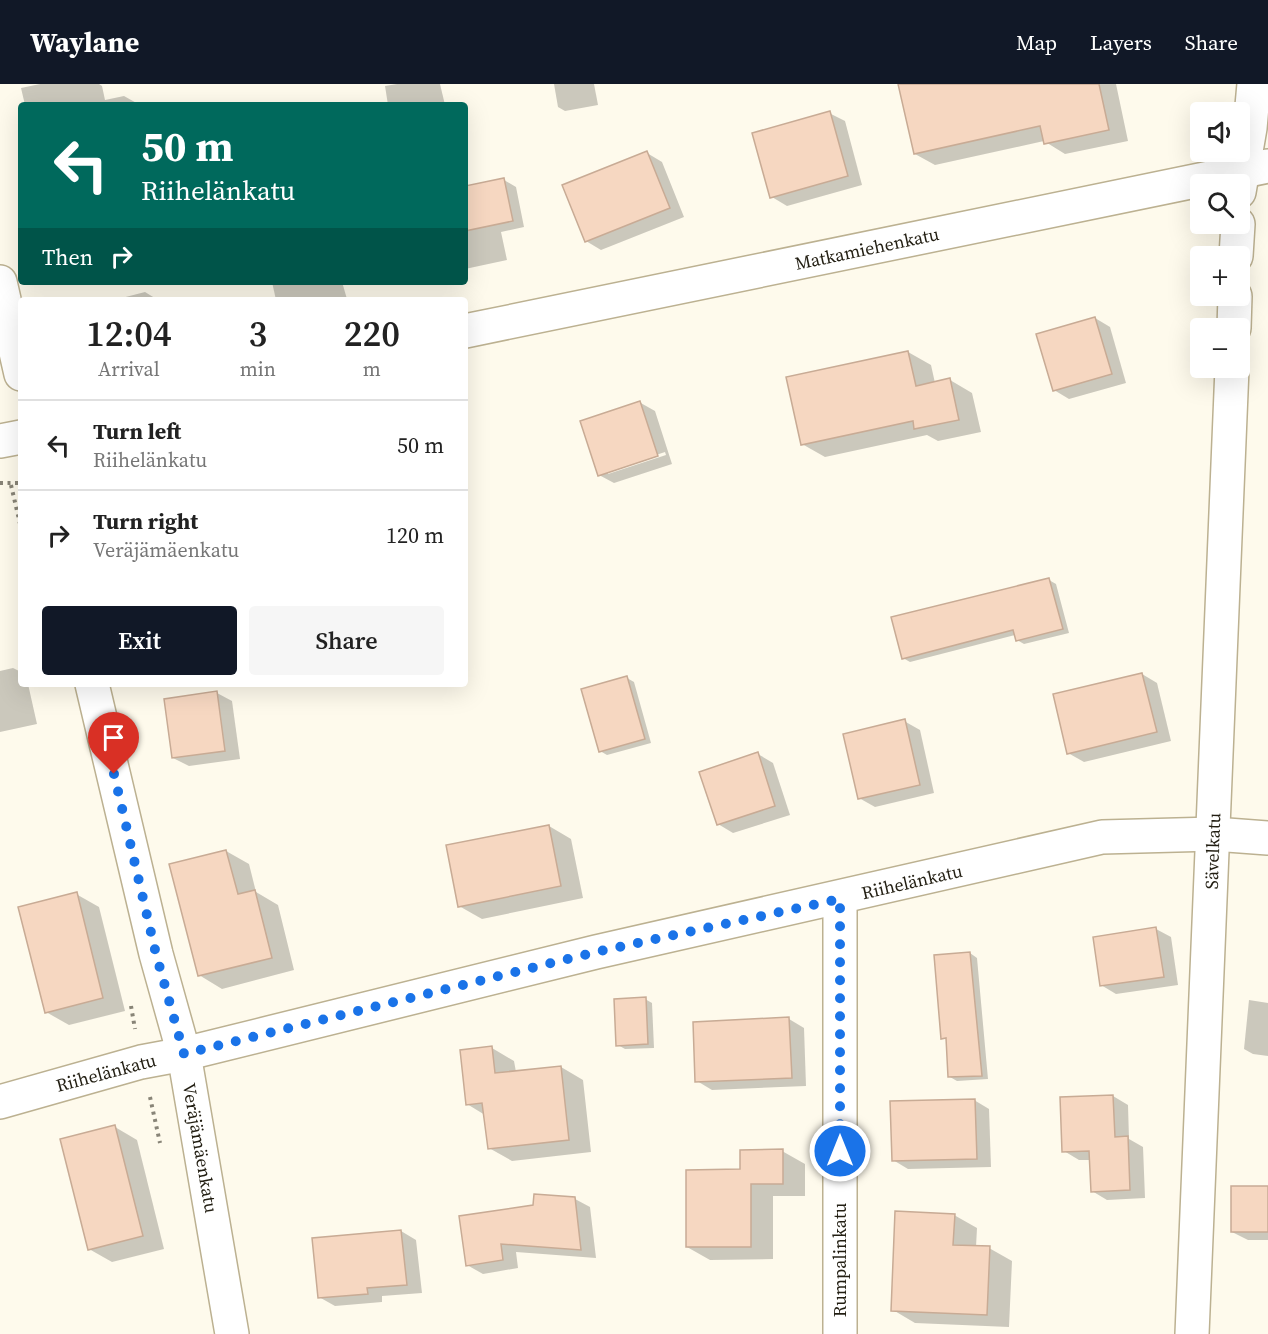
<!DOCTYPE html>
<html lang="en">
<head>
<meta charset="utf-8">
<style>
	:root { --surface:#fff; --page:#f6f6f6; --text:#222; --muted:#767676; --line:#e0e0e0; --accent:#111827 }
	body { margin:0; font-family:"Source Serif 4",serif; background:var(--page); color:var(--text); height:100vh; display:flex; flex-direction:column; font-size:22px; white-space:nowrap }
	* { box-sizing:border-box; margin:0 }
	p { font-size:20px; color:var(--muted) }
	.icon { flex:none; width:33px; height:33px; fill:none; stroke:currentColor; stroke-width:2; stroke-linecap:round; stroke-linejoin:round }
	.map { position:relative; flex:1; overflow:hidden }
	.panel { position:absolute; left:18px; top:213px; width:450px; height:390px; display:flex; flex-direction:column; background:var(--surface); border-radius:6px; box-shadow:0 6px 24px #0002 }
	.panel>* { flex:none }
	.guide { position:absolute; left:18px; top:18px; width:450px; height:183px; border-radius:6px; box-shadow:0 6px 24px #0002; background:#00695c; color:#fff; overflow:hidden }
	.controls { position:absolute; left:1190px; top:18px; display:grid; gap:12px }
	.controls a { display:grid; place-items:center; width:60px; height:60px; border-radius:6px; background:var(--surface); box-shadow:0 6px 24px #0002; font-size:30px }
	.pin { position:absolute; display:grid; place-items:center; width:51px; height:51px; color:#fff; margin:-62px -26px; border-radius:50% 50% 50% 0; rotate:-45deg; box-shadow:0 0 6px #0007 }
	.pin .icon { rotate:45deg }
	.me { position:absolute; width:66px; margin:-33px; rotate:0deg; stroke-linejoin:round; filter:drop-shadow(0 0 4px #0008) }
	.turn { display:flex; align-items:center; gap:21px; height:126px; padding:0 24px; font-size:27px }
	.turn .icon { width:78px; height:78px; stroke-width:2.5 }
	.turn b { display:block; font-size:42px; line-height:51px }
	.then { display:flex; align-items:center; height:57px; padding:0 24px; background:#0003; gap:12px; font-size:22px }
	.eta { display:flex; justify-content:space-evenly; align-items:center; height:102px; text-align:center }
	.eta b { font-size:36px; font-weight:600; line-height:42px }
	.primary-button { display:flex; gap:12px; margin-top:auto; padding:12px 24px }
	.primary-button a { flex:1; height:69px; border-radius:6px; background:var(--accent); color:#fff; font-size:24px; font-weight:600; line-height:69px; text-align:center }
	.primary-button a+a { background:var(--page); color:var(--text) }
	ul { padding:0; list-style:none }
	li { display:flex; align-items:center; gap:18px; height:90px; padding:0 24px; border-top:2px solid var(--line) }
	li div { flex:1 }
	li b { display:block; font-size:22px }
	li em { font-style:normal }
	header { display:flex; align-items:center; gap:36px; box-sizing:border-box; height:84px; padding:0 30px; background:var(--accent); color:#fff }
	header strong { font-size:28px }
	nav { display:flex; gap:33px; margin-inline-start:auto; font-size:21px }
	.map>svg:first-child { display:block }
	.shadow { fill:#0003; fill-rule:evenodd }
	.building { fill:#f6d7c1; stroke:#c8ab95; stroke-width:1.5 }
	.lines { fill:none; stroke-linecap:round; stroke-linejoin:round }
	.minor-casing { stroke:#bcb191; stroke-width:36 }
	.path { stroke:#888477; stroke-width:4; stroke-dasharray:3 4.5; stroke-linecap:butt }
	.minor { stroke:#fff; stroke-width:33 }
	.route { stroke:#1a73e8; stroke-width:10; stroke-dasharray:0 18 }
	.labels { text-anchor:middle; stroke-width:6; stroke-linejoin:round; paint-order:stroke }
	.street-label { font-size:18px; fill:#221e12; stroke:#fff }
</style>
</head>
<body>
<header>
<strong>Waylane</strong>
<nav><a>Map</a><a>Layers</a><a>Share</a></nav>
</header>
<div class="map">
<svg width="1268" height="1250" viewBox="0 0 1268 1250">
	<rect width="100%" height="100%" fill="#fefaec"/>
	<!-- shadow -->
	<g class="shadow">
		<path d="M 40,0 L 99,0 L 102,2 L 105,16 L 124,12 L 140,21 L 25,21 L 21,4 Z"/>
		<path d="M 397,0 L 440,0 L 445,21 L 388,21 L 385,2 Z"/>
		<path d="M 554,0 L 594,0 L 598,21 L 565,27 L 558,23 Z"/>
		<path d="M 900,0 L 1116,0 L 1128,57 L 1065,70 L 1044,57 L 935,81 L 915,70 Z"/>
		<path d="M 829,29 L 845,37 L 862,101 L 787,122 L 772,113 Z"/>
		<path d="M 647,69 L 662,78 L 684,133 L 601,166 L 586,157 Z"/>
		<path d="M 504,96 L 516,103 L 524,143 L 501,148 L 507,176 L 465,185 L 465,104 Z"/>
		<path d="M 272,198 L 342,198 L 347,215 L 276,216 Z"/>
		<path d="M 145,208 L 158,216 L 114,216 Z"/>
		<path d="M 1095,234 L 1110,243 L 1126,299 L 1069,315 L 1054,306 Z"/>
		<path d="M 908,268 L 931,281 L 935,299 L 950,296 L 972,309 L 981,348 L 938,357 L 927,351 L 825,373 L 802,360 Z"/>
		<path d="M 639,318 L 655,327 L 672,380 L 614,399 L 599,391 ZM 665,368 L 666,371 L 608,390 L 608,387 Z"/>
		<path d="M 1049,496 L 1056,500 L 1069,549 L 1024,560 L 1017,556 L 1015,551 L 910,578 L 903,574 Z"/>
		<path d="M 13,584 L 21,588 L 21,600 L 28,600 L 37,640 L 0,648 L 0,587 Z"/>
		<path d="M 1142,590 L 1157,599 L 1171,657 L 1084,678 L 1068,669 Z"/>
		<path d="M 627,594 L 634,598 L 651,659 L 607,671 L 600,667 Z"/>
		<path d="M 217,609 L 232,617 L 240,675 L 189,682 L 173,674 Z"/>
		<path d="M 904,637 L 920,646 L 934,709 L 875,723 L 859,714 Z"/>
		<path d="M 758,670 L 773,679 L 790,731 L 733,749 L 718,740 Z"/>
		<path d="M 549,742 L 571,755 L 583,814 L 482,835 L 459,822 Z"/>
		<path d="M 226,767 L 249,780 L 256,808 L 278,821 L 294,886 L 222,905 L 199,891 Z"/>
		<path d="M 76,810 L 99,823 L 125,927 L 69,941 L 46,928 Z"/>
		<path d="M 1156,845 L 1171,853 L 1178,901 L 1116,910 L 1101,901 Z"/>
		<path d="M 970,869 L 977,874 L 988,995 L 957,997 L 950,993 L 948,956 L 943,954 Z"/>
		<path d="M 645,915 L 652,919 L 654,964 L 625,965 L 618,961 Z"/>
		<path d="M 1249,916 L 1268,919 L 1268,972 L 1253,970 L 1244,965 Z"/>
		<path d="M 789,935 L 804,944 L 806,1002 L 712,1006 L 697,997 Z"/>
		<path d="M 492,964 L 514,977 L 516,988 L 561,983 L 583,996 L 591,1068 L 512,1077 L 489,1064 L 485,1031 L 467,1020 Z"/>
		<path d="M 1113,1012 L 1128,1021 L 1129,1055 L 1143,1063 L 1145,1114 L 1107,1116 L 1092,1107 L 1091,1076 L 1079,1076 L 1064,1067 Z"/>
		<path d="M 974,1016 L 989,1025 L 991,1083 L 908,1085 L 893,1076 Z"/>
		<path d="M 115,1043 L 137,1056 L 164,1165 L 112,1178 L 89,1165 Z"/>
		<path d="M 782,1067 L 805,1080 L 805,1112 L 773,1112 L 773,1175 L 710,1176 L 687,1163 L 742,1087 Z"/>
		<path d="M 1268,1103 L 1268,1156 L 1248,1156 L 1232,1148 Z"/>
		<path d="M 575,1115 L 590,1123 L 596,1174 L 516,1168 L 518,1184 L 483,1190 L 467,1181 L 535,1122 Z"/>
		<path d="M 954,1131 L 977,1144 L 976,1163 L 989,1164 L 1012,1177 L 1009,1243 L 915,1239 L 893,1226 Z"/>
		<path d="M 401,1147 L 416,1156 L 422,1209 L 382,1212 L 382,1218 L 335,1222 L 319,1213 L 314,1155 Z"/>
	</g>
	<!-- building -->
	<g class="building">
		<path d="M 898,0 L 1099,0 L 1109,46 L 1044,60 L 1040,42 L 914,70 Z"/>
		<path d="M 830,27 L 848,92 L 770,114 L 752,49 Z"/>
		<path d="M 647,67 L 670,124 L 585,158 L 562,101 Z"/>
		<path d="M 504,94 L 513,137 L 465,147 L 465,102 Z"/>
		<path d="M 1095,233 L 1112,290 L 1053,307 L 1036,250 Z"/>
		<path d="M 908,267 L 916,302 L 950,294 L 959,336 L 914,345 L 913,337 L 801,361 L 786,293 Z"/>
		<path d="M 640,317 L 658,372 L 598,392 L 580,337 Z"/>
		<path d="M 1049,494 L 1063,545 L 1016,557 L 1013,546 L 902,575 L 891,533 Z"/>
		<path d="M 1142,589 L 1157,648 L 1067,670 L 1053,610 Z"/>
		<path d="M 627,592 L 645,655 L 599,668 L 581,605 Z"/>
		<path d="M 217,607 L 225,667 L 172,674 L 164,615 Z"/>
		<path d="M 905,635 L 920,701 L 858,715 L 843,650 Z"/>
		<path d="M 758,668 L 775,722 L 717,741 L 699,688 Z"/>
		<path d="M 549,741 L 561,802 L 458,823 L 446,761 Z"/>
		<path d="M 226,766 L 238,810 L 255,806 L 272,874 L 198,892 L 169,780 Z"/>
		<path d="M 77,808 L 103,914 L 45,929 L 18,823 Z"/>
		<path d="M 1156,843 L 1164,893 L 1100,902 L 1093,853 Z"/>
		<path d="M 970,868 L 982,992 L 948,993 L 946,954 L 941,955 L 934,871 Z"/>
		<path d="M 646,913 L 648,960 L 616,962 L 614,915 Z"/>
		<path d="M 789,933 L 792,994 L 695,998 L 693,938 Z"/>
		<path d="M 492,962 L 495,989 L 561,982 L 569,1056 L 488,1065 L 482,1019 L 466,1021 L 460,966 Z"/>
		<path d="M 1113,1011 L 1115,1053 L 1128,1052 L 1130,1106 L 1091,1108 L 1089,1067 L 1062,1068 L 1060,1013 Z"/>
		<path d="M 975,1015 L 977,1075 L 892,1077 L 890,1017 Z"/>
		<path d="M 115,1041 L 143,1152 L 88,1166 L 60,1055 Z"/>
		<path d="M 783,1065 L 783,1100 L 751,1100 L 751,1163 L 686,1163 L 686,1086 L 740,1085 L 740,1066 Z"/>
		<rect x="1231" y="1102" width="37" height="46"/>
		<path d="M 534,1110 L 575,1113 L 581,1166 L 501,1160 L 503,1176 L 466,1182 L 459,1132 L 533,1121 Z"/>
		<path d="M 895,1127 L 955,1130 L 953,1161 L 990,1162 L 987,1231 L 891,1227 Z"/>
		<path d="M 401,1146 L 407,1201 L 367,1204 L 368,1210 L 318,1214 L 312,1154 Z"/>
	</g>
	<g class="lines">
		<!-- minor casing -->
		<g class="minor-casing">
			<g id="minor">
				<path d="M 1239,108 L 1250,44 L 1254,0"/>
				<path d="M 1236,172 L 1238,140"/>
				<path d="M 0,198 L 21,290"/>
				<path d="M 1234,244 L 1235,212"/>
				<path d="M 465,247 L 1268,82"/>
				<path d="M 0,357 L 21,353"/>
				<path d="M 92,600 L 156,870 L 184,970 L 232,1250"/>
				<path d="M 840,815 L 840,1250"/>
				<path d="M 0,1018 L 141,978 L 184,970 L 596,868 L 1102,753 L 1214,750 L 1268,754"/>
				<path d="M 1192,1250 L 1232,284"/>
			</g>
		</g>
		<!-- path -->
		<g class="path">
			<path d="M 0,399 L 21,399"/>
			<path d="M 11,401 L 21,444"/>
			<path d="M 131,922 L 135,945"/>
			<path d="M 150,1013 L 160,1059"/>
		</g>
		<!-- minor -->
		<use href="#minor" class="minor"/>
	</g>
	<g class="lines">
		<!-- route -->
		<path class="route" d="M 114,690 L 156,870 L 184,970 L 596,868 L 840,815 L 840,1067"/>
	</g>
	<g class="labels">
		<!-- street labels -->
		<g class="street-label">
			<text transform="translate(867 165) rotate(-12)" y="6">Matkamiehenkatu</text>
			<text transform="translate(1213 767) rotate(-88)" y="6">Sävelkatu</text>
			<text transform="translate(912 798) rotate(-13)" y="6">Riihelänkatu</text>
			<text transform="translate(106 989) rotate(-15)" y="6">Riihelänkatu</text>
			<text transform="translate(200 1064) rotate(80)" y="6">Veräjämäenkatu</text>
			<text transform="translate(840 1176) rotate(-90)" y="6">Rumpalinkatu</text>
		</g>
	</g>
</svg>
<div class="controls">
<a><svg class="icon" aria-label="sound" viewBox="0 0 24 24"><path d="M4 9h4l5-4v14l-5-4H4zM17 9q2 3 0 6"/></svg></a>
<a><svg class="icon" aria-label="search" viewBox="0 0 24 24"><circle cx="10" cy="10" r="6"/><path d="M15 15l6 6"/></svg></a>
<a>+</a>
<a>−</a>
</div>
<div class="pin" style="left:114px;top:690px;background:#d93025"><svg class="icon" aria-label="arrive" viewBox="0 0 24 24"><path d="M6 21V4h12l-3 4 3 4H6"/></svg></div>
<svg class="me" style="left:840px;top:1067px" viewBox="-20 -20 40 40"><circle r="17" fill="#1a73e8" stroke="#fff" stroke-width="3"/><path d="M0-11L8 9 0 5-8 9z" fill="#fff"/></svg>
<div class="guide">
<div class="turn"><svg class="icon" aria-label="left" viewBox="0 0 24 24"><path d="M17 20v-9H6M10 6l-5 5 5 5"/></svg><div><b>50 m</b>Riihelänkatu</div></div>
<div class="then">Then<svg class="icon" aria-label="right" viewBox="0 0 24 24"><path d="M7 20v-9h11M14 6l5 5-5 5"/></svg></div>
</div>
<section class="panel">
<div class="eta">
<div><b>12:04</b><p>Arrival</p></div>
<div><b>3</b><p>min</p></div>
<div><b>220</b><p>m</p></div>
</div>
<ul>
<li><svg class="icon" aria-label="left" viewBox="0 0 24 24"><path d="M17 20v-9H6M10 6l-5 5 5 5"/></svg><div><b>Turn left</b><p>Riihelänkatu</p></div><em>50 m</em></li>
<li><svg class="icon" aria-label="right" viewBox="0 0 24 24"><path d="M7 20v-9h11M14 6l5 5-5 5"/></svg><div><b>Turn right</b><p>Veräjämäenkatu</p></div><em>120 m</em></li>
</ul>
<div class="primary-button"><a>Exit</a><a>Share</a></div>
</section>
</div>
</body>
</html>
